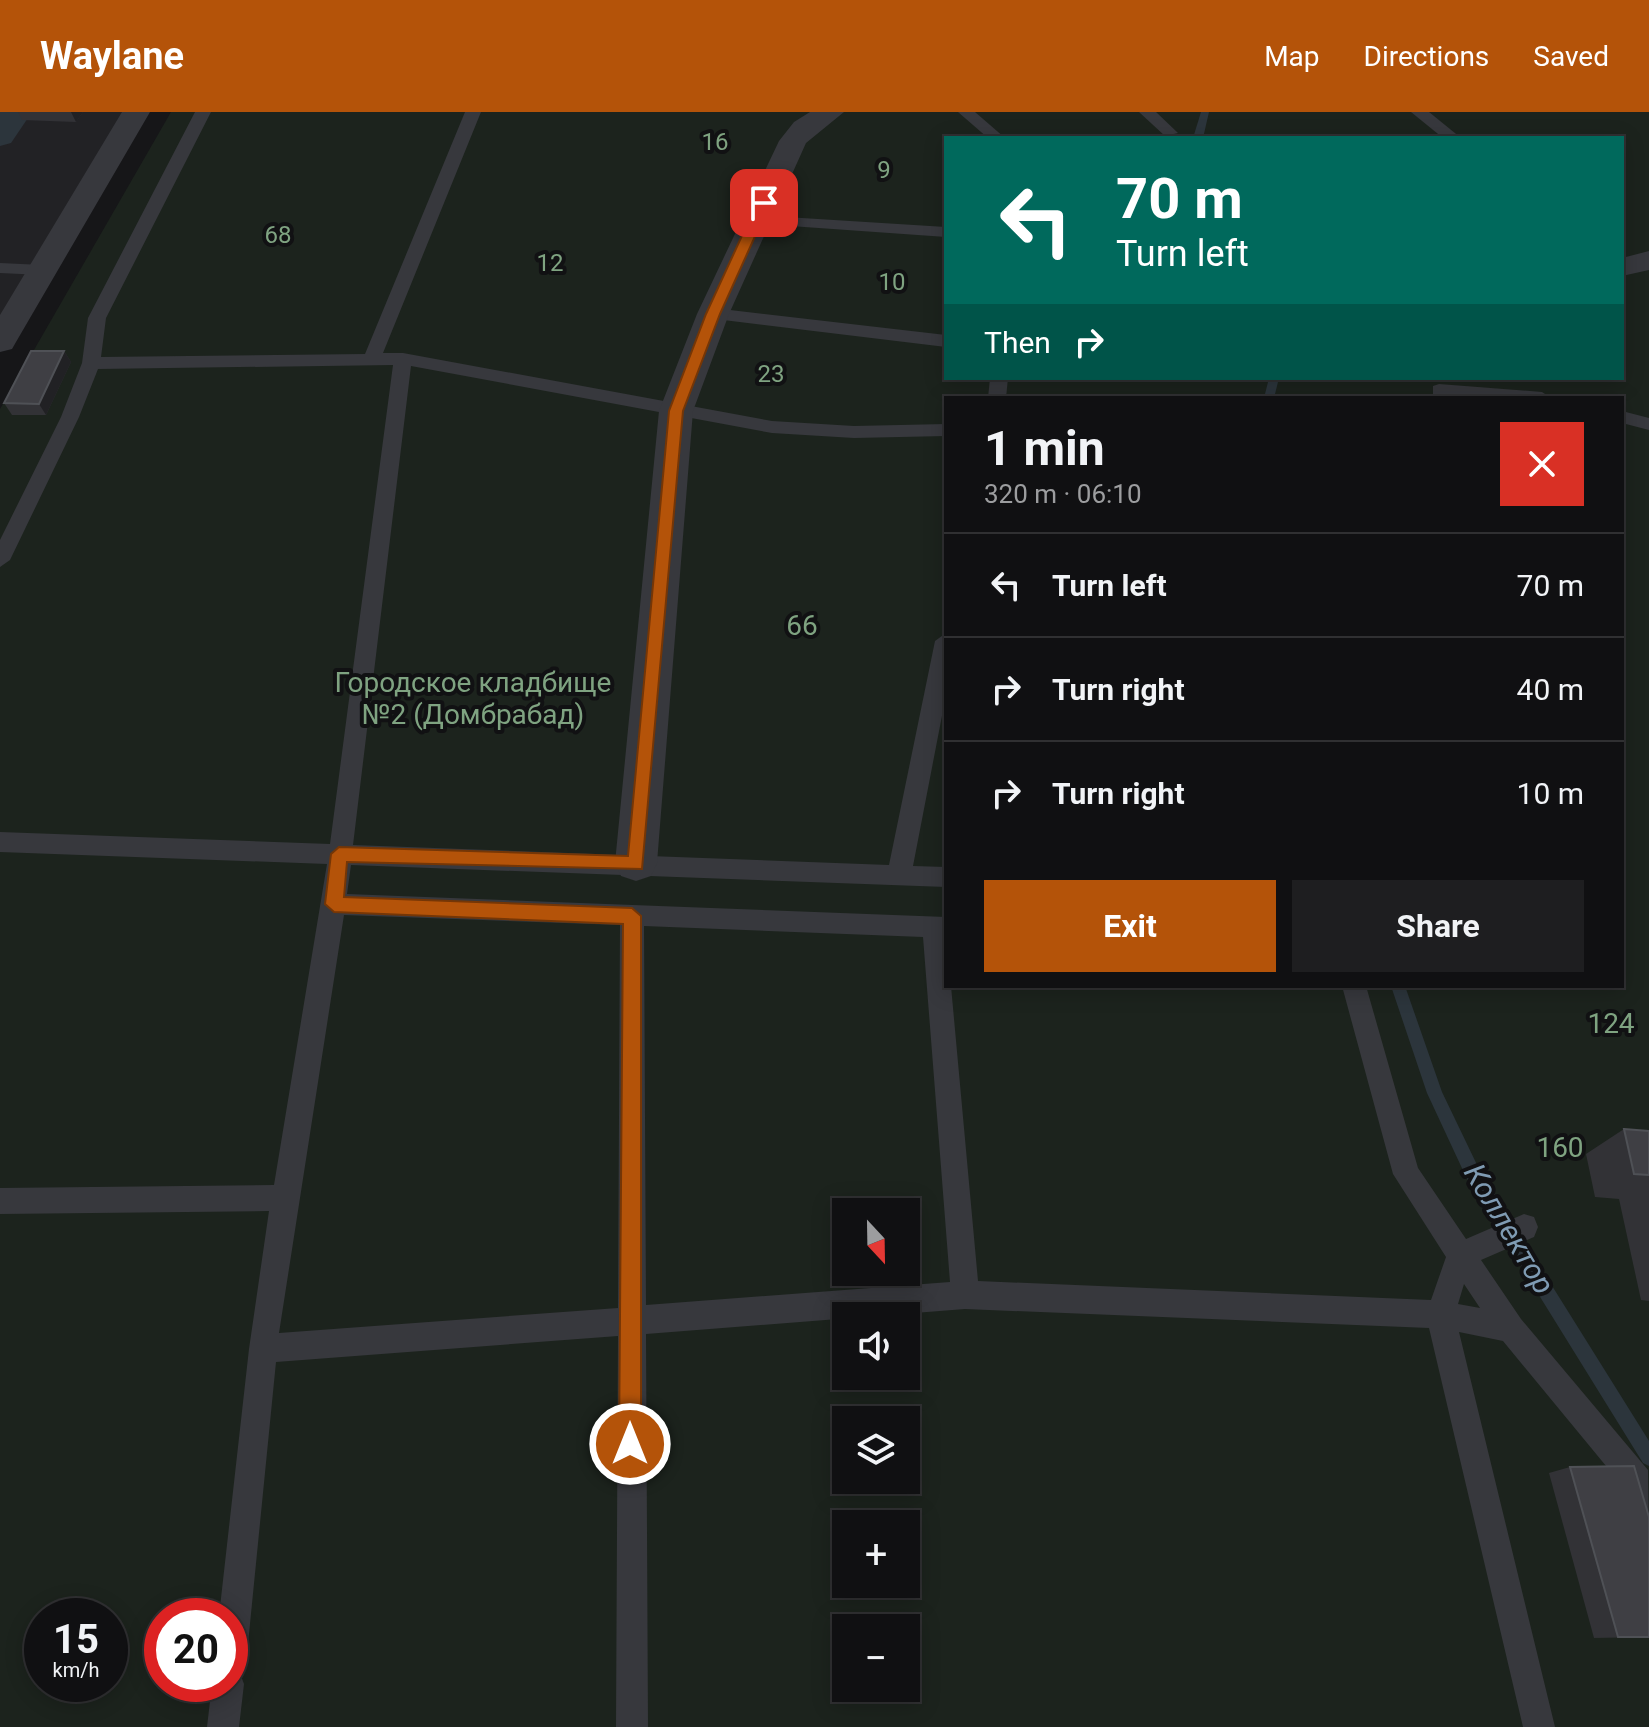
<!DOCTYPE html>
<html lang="en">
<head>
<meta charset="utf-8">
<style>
	:root { --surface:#101012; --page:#1e1e20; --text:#f1f3f6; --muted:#9c9d9f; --line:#303032; --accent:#b45309 }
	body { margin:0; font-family:Roboto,sans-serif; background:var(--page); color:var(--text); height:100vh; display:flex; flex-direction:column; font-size:30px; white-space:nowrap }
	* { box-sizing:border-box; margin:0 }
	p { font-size:26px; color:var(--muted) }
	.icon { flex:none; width:44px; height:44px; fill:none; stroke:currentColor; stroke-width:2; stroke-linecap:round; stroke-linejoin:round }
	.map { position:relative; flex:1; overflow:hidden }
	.drawer { position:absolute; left:944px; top:284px; width:680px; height:592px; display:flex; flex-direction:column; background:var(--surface); border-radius:0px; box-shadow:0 4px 20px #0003,0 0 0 2px var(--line) }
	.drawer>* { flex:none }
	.hud { position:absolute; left:944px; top:24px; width:680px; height:244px; border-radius:0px; box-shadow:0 4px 20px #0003,0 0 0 2px var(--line); background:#00695c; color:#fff; overflow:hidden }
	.needle { width:52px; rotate:158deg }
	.buttons { position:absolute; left:832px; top:1086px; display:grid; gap:16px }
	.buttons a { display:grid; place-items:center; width:88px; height:88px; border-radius:0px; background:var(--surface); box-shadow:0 4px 20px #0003,0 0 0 2px var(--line); font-size:40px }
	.speed { position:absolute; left:24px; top:1486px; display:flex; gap:16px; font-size:40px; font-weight:700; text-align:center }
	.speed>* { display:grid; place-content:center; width:104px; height:104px; border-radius:50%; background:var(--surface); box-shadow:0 4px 20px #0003,0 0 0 2px var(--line); line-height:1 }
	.speed small { font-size:20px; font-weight:400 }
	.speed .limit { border:12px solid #d22; background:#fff; color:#111 }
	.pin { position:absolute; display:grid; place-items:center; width:68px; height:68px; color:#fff; margin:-34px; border-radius:16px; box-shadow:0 4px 12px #0006 }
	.me { position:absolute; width:88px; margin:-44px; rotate:0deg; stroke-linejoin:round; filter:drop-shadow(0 0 6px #0008) }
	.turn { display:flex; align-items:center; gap:28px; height:168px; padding:0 40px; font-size:36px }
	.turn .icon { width:104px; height:104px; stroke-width:2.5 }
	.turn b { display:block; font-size:56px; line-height:68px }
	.then { display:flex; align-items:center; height:76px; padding:0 40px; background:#0003; gap:16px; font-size:30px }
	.round { display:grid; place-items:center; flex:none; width:84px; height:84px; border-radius:0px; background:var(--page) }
	.summary { display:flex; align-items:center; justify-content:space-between; height:136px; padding:0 40px }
	h1 { font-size:48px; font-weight:700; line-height:60px }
	.action { display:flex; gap:16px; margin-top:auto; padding:16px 40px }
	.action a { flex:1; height:92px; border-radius:0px; background:var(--accent); color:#fff; font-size:32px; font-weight:700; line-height:92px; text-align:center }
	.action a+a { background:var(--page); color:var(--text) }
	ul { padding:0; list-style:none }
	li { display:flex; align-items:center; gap:24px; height:104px; padding:0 40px; border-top:2px solid var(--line) }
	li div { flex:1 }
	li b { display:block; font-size:30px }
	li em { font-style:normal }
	header { display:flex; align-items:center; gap:48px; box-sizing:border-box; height:112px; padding:0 40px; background:var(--accent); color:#fff }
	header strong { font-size:38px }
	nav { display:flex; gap:44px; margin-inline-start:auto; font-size:28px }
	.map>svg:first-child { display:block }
	.built { fill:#222225 }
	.green { fill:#1c231d; fill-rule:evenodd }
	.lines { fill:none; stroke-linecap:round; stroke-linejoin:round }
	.stream { fill:#2c353c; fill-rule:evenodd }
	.canal { fill:#2c353c; fill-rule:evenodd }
	.lane { fill:#37383d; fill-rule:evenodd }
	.street { fill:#37383d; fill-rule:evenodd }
	.wall { fill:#323236 }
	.shaded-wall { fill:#212124 }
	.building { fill:#3f3f44; stroke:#4f5156; stroke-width:2 }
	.route { fill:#b45309; stroke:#753606; stroke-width:2 }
	.labels { text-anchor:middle; stroke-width:8; stroke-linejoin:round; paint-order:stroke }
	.far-park-label { font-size:24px; fill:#7fa381; stroke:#111113 }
	.park-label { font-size:28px; fill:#7fa381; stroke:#111113 }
	.water-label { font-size:30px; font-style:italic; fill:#7f9bb3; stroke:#111113 }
</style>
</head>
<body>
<header>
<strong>Waylane</strong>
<nav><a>Map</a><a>Directions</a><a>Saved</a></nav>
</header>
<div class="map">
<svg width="1649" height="1615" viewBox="0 0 1649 1615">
	<rect width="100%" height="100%" fill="#161618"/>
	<!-- built -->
	<path class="built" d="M 0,0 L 136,0 L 0,230 Z"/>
	<!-- green -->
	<path class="green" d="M 171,0 L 1649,0 L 1649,1615 L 0,1615 L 0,297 ZM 946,26 L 1622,26 L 1622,266 L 946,266 ZM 946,286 L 1622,286 L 1622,874 L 946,874 ZM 846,1100 L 906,1100 L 906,1160 L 846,1160 ZM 846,1204 L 906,1204 L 906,1264 L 846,1264 ZM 846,1308 L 906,1308 L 906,1368 L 846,1368 ZM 846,1412 L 906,1412 L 906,1472 L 846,1472 ZM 42,1504 L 110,1504 L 110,1572 L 42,1572 ZM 162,1504 L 230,1504 L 230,1572 L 162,1572 ZM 846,1516 L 906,1516 L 906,1576 L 846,1576 Z"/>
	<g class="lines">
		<!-- stream -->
		<g class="stream">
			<path d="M 1201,0 L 1209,0 L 1203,26 L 1193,26 Z"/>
			<path d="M 1269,266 L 1279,266 L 1274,286 L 1264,286 Z"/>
			<path d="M 1391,874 L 1405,874 L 1442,980 L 1479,1057 L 1649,1329 L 1649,1354 L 1643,1351 L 1467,1067 L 1427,981 Z"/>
		</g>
		<!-- canal -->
		<path class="canal" d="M 0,0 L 32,0 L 11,31 L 0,34 Z"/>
		<!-- lane -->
		<g class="lane">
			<path d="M 195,0 L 211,0 L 106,206 L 101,245 L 365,242 L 465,0 L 481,0 L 383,241 L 403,241 L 772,309 L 854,314 L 946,312 L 946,324 L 854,326 L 772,321 L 411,254 L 353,733 L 889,753 L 935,529 L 946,521 L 946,583 L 913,754 L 946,755 L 946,775 L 351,753 L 347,782 L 946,805 L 946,874 L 951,874 L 978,1169 L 1431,1188 L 1446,1145 L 1393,1062 L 1342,874 L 1366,874 L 1418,1056 L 1466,1127 L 1524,1102 L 1534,1105 L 1538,1115 L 1534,1125 L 1481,1148 L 1521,1207 L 1648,1358 L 1649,1423 L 1638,1419 L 1625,1377 L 1503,1229 L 1459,1220 L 1555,1615 L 1523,1615 L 1429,1216 L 965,1197 L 646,1222 L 648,1615 L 616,1615 L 618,1224 L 276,1250 L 246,1552 L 241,1564 L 244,1572 L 239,1615 L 207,1615 L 212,1572 L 230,1572 L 230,1504 L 219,1504 L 249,1237 L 269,1099 L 0,1102 L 0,1076 L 274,1073 L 327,752 L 0,740 L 0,720 L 330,732 L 393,253 L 98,257 L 79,305 L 10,448 L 0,455 L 0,428 L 61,305 L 82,251 L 88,206 ZM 344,803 L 620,813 L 618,1196 L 279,1221 ZM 644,814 L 923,825 L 950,1170 L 646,1193 ZM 1464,1172 L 1480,1196 L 1458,1192 Z"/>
			<path d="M 958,0 L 975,0 L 1005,26 L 988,26 Z"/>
			<path d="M 1139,0 L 1156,0 L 1178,21 L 1165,24 Z"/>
			<path d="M 1411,0 L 1429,0 L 1461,26 L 1443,26 Z"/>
			<path d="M 755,103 L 946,115 L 946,125 L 749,111 L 749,105 Z"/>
			<path d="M 0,151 L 42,153 L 51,158 L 42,163 L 0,161 Z"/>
			<path d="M 713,196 L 946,223 L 946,235 L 707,206 L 704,202 Z"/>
			<path d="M 990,266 L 1008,266 L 1006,286 L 988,286 Z"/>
			<path d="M 1439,272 L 1542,280 L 1551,286 L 1433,282 L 1433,274 Z"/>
			<path d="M 1622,299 L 1649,306 L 1649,318 L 1622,311 Z"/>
		</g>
		<!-- street -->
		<g class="street">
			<path d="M 122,0 L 150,0 L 16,230 L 12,237 L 0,240 L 0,203 Z"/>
			<path d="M 810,0 L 844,0 L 806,31 L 729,202 L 693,299 L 657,751 L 651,764 L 636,769 L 621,764 L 615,751 L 659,299 L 697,202 L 779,29 L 794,10 Z"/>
			<path d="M 1649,139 L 1649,158 L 1622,164 L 1622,146 Z"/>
		</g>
	</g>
	<!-- wall -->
	<g class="wall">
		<path d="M 18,0 L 83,0 L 76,10 L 22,8 Z"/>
		<path d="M 64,239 L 71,250 L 46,303 L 12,303 L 4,291 Z"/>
		<path d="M 1624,1017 L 1649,1019 L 1649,1189 L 1641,1188 L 1619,1087 L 1595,1085 L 1586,1042 Z"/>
		<path d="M 1570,1355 L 1649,1525 L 1594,1526 L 1549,1361 Z"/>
	</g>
	<!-- shaded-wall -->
	<g class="shaded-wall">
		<path d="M 71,0 L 83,0 L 76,10 Z"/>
		<path d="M 64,239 L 71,250 L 46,303 L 39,292 Z"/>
	</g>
	<!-- building -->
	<g class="building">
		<path d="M 31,239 L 64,239 L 39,292 L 4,291 Z"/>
		<path d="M 1624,1017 L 1649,1019 L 1649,1063 L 1634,1062 Z"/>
		<path d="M 1634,1354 L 1649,1405 L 1649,1525 L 1618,1525 L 1570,1355 Z"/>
	</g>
	<!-- route -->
	<path class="route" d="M 764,87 L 770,91 L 720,202 L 683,299 L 642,757 L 347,750 L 344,785 L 632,796 L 641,804 L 641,1332 L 638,1340 L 630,1344 L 622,1340 L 619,1332 L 623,812 L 334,800 L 325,792 L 331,742 L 339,735 L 628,744 L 669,299 L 706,202 L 757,91 Z"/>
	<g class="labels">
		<!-- far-park labels -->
		<g class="far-park-label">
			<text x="715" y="38">16</text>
			<text x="884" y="66">9</text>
			<text x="278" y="131">68</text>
			<text x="550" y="159">12</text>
			<text x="892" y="178">10</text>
			<text x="771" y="270">23</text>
		</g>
		<!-- park labels -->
		<g class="park-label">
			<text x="802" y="523">66</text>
			<text x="473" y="580">Городское кладбище<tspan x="473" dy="32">№2 (Домбрабад)</tspan></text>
			<text x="1611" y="921">124</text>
			<text x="1560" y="1045">160</text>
		</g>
		<!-- water labels -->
		<g class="water-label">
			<text transform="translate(1509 1117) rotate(59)" y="10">Коллектор</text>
		</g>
	</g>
</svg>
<div class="buttons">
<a><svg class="needle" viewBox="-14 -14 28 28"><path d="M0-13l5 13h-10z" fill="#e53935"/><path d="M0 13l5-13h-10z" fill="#9c9d9f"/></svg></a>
<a><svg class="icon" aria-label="sound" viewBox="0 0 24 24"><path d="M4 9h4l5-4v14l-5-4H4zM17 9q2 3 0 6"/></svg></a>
<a><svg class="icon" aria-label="layers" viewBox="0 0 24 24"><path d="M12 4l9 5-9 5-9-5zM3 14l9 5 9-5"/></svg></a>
<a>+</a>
<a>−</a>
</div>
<div class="speed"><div>15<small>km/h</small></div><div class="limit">20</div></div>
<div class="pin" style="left:764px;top:91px;background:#d93025"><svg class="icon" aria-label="arrive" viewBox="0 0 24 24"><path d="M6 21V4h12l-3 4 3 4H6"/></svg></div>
<svg class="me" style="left:630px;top:1332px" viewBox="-20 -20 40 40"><circle r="17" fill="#b45309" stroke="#fff" stroke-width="3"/><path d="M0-11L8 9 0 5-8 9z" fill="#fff"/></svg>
<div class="hud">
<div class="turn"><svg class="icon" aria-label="left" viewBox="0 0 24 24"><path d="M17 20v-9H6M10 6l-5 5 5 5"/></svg><div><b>70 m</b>Turn left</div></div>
<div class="then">Then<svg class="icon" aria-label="right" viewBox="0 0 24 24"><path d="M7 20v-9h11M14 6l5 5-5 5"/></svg></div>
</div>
<section class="drawer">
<div class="summary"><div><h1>1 min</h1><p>320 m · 06:10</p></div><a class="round" style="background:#d93025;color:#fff"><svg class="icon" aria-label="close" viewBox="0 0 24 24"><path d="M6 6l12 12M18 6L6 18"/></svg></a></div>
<ul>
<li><svg class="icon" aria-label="left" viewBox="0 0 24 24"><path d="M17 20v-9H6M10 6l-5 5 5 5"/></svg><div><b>Turn left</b></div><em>70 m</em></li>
<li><svg class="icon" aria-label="right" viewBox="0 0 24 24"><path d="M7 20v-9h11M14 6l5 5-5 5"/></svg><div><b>Turn right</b></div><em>40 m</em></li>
<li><svg class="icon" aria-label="right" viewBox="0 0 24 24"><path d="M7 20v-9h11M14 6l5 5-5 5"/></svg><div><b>Turn right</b></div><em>10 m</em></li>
</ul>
<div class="action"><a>Exit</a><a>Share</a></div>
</section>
</div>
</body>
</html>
